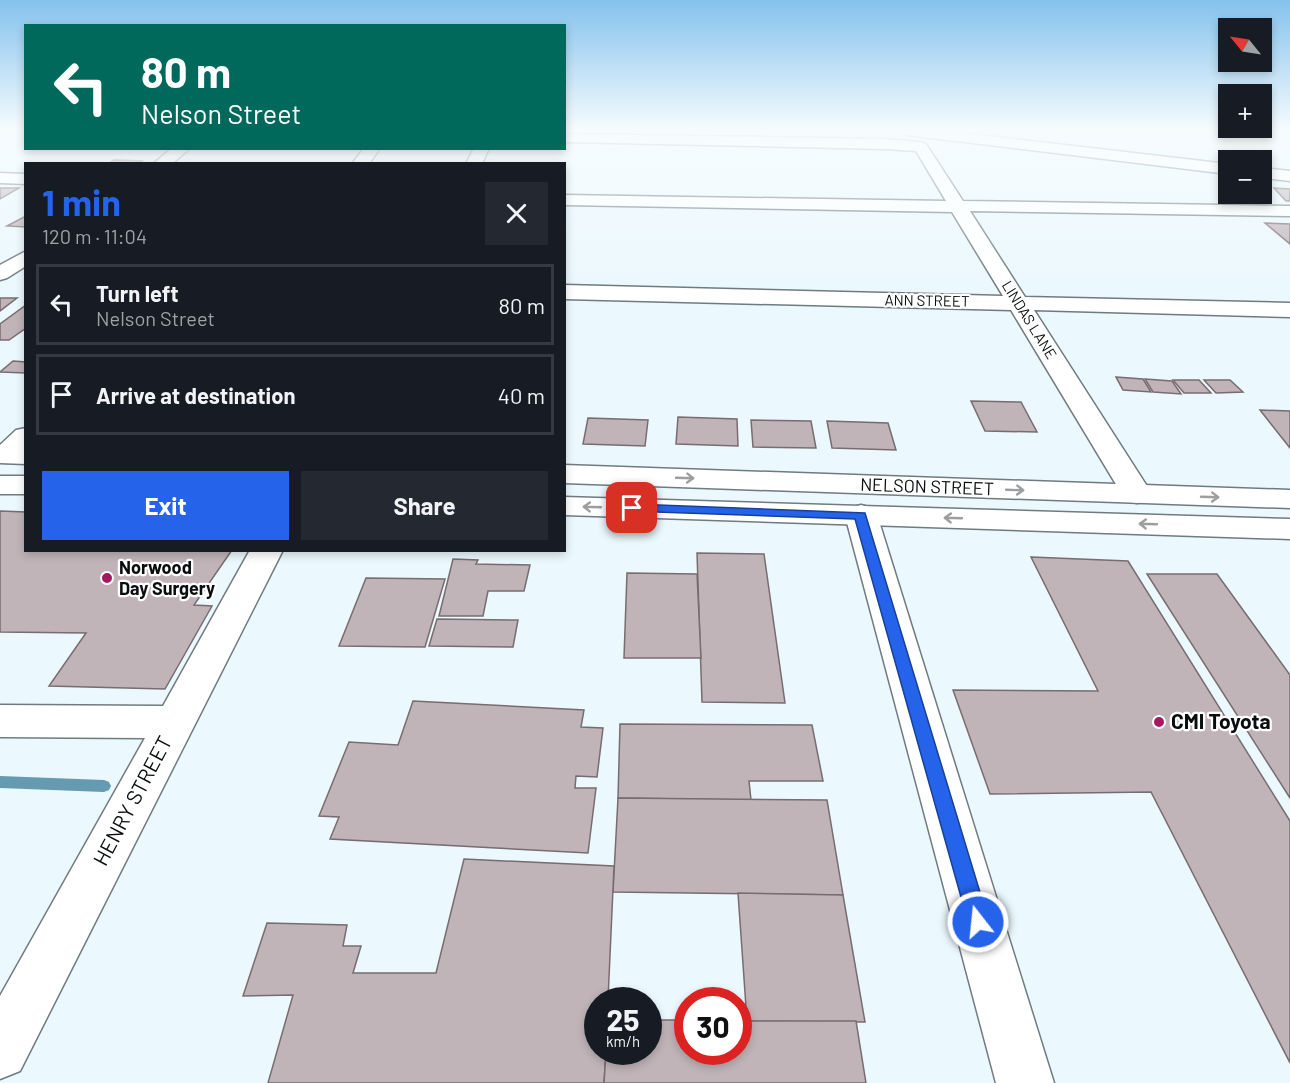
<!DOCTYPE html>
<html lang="en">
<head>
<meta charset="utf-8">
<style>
	:root { --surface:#171b24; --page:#242831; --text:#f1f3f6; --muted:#9ea1a6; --line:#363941; --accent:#2563eb }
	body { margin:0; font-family:Barlow,sans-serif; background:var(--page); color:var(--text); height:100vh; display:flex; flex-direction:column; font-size:22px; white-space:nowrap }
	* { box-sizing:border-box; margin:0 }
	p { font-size:20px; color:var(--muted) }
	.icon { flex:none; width:33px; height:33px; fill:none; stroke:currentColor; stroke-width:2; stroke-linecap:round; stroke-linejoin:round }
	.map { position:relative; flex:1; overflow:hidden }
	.details { position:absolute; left:24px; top:162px; width:542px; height:390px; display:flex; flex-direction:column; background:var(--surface); border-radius:0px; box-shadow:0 3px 9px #0003 }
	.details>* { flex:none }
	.top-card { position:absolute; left:24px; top:24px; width:542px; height:126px; border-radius:0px; box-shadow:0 3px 9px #0003; background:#00695c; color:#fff; overflow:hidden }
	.needle { width:39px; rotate:300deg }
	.buttons { position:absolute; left:1218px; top:18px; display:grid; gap:12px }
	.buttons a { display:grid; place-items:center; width:54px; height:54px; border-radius:0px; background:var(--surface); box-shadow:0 3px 9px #0003; font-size:30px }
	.speed { position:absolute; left:584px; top:987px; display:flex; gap:12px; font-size:30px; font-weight:700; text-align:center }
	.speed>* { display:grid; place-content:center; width:78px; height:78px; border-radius:50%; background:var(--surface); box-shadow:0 3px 9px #0003; line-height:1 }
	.speed small { font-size:15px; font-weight:400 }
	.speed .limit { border:9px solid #d22; background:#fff; color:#111 }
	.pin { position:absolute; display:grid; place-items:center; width:51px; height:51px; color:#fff; margin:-26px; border-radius:12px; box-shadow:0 3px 9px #0006 }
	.me { position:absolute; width:66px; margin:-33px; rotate:344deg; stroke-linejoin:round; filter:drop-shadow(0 0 4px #0008) }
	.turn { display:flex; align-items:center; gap:21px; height:126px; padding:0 18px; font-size:27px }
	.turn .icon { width:78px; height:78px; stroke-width:2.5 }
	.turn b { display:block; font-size:42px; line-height:51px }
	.round { display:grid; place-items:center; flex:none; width:63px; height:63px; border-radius:0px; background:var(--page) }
	.summary { display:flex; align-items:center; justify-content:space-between; height:102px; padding:0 18px }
	h1 { font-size:36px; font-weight:700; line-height:45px; color:var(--accent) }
	.cta { display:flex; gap:12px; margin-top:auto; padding:12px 18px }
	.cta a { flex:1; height:69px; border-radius:0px; background:var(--accent); color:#fff; font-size:24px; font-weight:700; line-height:69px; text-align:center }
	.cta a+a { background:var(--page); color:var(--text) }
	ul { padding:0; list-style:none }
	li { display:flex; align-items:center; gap:18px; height:81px; margin:0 12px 9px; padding:0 6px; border:3px solid var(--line); border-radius:0px }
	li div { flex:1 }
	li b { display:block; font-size:22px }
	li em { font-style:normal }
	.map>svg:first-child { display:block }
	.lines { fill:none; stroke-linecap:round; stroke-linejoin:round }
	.stream { fill:#669ab0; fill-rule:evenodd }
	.building { fill:#c0b4b8; stroke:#776c6f; stroke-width:1.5 }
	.street-casing { stroke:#707b80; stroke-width:3 }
	.secondary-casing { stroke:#707b80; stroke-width:3 }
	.street { fill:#fff; fill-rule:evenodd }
	.secondary { fill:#fff; fill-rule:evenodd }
	.oneway { stroke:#9d9e9f }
	.route { fill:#2563eb; stroke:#184099; stroke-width:1.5 }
	.poi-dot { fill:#a41a61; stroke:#fff; stroke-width:2 }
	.labels { text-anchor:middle; stroke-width:4.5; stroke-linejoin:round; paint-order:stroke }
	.far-street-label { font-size:15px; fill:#090d0e; stroke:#fff }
	.street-label { font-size:18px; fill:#090d0e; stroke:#fff }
	.poi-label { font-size:18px; font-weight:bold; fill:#090d0e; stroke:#fff; text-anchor:start }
	.near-poi-label { font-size:21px; font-weight:bold; fill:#090d0e; stroke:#fff; text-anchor:start }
	.near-street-label { font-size:21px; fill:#090d0e; stroke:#fff }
</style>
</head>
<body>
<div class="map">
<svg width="1290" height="1083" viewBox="0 0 1290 1083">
	<rect width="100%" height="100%" fill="#ebf8fd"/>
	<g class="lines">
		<!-- stream -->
		<path class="stream" d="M 0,776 L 104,780 L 109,782 L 111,786 L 109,790 L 104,792 L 0,788 Z"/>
	</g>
	<!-- building -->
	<g class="building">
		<path d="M 114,160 L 142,161 L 137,164 L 108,164 Z"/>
		<path d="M 0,188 L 19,188 L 0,199 Z"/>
		<path d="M 1274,188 L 1290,189 L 1290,201 L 1286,201 Z"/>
		<path d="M 26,216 L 26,227 L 7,226 Z"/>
		<path d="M 1265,223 L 1290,224 L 1290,244 Z"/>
		<path d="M 0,298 L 17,298 L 0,311 Z"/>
		<path d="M 26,305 L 26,328 L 9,340 L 0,340 L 0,324 Z"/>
		<path d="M 13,361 L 26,362 L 26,373 L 0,372 Z"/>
		<path d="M 1116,377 L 1143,379 L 1151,392 L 1123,390 Z"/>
		<path d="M 1145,379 L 1172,381 L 1181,394 L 1153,392 Z"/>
		<path d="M 1173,380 L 1199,380 L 1211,393 L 1184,393 Z"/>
		<path d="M 1204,380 L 1230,380 L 1243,392 L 1216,393 Z"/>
		<path d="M 971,401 L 1021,402 L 1037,432 L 985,431 Z"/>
		<path d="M 1260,410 L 1290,411 L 1290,448 Z"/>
		<path d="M 678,417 L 737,419 L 738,446 L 676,444 Z"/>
		<path d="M 588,418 L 648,420 L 645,446 L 583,444 Z"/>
		<path d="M 751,420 L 811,421 L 816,448 L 753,447 Z"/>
		<path d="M 827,421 L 888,423 L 896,450 L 832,448 Z"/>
		<path d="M 0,511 L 26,512 L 26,550 L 232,550 L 194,605 L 212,606 L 165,689 L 49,686 L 86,633 L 0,632 Z"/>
		<path d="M 697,553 L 764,554 L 785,703 L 702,702 Z"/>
		<path d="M 1031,557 L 1128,561 L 1290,821 L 1290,1063 L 1151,792 L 990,794 L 953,690 L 1098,691 Z"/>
		<path d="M 453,559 L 478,560 L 476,564 L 530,565 L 524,591 L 488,591 L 483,616 L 439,616 Z"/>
		<path d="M 627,573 L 697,574 L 701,658 L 624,658 Z"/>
		<path d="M 1147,574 L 1217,574 L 1290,675 L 1290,798 Z"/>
		<path d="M 366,578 L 445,579 L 425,647 L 339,646 Z"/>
		<path d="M 437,619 L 518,620 L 513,647 L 429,646 Z"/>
		<path d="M 413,701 L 584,710 L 581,727 L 603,728 L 597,777 L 576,776 L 575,788 L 596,788 L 588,853 L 330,839 L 339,817 L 319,816 L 349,742 L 398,745 Z"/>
		<path d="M 620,724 L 812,725 L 823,781 L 749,781 L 751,800 L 618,798 Z"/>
		<path d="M 618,798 L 827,800 L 843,895 L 613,892 Z"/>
		<path d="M 464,859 L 614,866 L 608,1000 L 597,1000 L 597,1052 L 606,1052 L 604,1083 L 268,1083 L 293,995 L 243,996 L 267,923 L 347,925 L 343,946 L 361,946 L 353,973 L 436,973 Z"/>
		<path d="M 738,893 L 843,895 L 865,1022 L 747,1021 Z"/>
		<path d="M 648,1020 L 687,1020 L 687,1052 L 738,1052 L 738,1021 L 856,1021 L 866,1083 L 604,1083 L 606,1052 L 648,1052 Z"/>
	</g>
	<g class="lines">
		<!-- street casing -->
		<g class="street-casing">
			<g id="street">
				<path d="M 899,131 L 944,131 L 1228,164 L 1228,174 L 906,135 Z"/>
				<path d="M 564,134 L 885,139 L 921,142 L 926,144 L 963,201 L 1290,206 L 1290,216 L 970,211 L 1025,297 L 1290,303 L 1290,317 L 1034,310 L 1152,494 L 1148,501 L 1137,503 L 1126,501 L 1011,310 L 564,299 L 564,285 L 1003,296 L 952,212 L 564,205 L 564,195 L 946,201 L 916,151 L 885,149 L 564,142 Z"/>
				<path d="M 172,148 L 190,148 L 172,164 L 153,164 Z"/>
				<path d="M 364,148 L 380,148 L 369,164 L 352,164 Z"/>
				<path d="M 474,148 L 489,148 L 482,164 L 466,164 Z"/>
				<path d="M 1262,168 L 1290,171 L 1290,181 L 1262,178 Z"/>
				<path d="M 0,173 L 26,174 L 26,184 L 0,183 Z"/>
				<path d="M 26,251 L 26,266 L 7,278 L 0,280 L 0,265 Z"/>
				<path d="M 26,428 L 26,452 C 18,460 12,465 0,462 L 0,445 L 16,430 Z"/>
				<path d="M 861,505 L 872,508 L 877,515 L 1054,1083 L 996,1083 L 845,515 L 850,508 Z"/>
				<path d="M 250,550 L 283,550 L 20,1071 L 0,1079 L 0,996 L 145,738 L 0,737 L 0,705 L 163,706 Z"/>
			</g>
		</g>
		<!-- secondary casing -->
		<g class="secondary-casing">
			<g id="secondary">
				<path d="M 0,445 L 26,446 L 26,464 L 0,463 Z"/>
				<path d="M 564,465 L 1290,490 L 1290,508 L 564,483 Z"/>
				<rect x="0" y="476" width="26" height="18"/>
				<path d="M 564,497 L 1290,519 L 1290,539 L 564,515 Z"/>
			</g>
		</g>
		<!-- street -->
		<use href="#street" class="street"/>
		<!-- secondary -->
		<use href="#secondary" class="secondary"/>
	</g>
	<!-- one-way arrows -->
	<defs><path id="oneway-shaft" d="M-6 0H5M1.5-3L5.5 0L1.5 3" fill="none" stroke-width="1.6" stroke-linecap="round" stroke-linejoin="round" transform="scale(1.5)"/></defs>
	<g class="oneway">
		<use href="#oneway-shaft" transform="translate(685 478) rotate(2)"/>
		<use href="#oneway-shaft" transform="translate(1015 490) rotate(2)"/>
		<use href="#oneway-shaft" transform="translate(1210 497) rotate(2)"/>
		<use href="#oneway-shaft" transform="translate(592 507) rotate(-178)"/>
		<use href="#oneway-shaft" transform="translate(953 518) rotate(-178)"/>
		<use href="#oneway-shaft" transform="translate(1148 524) rotate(-178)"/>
	</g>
	<!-- sky -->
	<linearGradient id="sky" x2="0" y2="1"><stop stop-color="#84c2ed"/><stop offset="0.46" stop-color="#f6fcfe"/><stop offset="1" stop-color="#f6fcfe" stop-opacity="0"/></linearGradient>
	<rect width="1290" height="283" fill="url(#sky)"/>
	<!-- route -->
	<path class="route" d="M 632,504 L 865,513 L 989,922 L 986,929 L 978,932 L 971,929 L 968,922 L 855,519 L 628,511 L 626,508 L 628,505 Z"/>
	<!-- markers -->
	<g class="poi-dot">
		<circle cx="107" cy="578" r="6"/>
		<circle cx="1159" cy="722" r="6"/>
	</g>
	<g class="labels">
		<!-- far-street labels -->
		<g class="far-street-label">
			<text transform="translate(927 301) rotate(1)" y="5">ANN STREET</text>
			<text transform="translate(1029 320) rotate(58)" y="5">LINDAS LANE</text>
		</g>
		<!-- street labels -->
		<g class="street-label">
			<text transform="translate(927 487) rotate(2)" y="6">NELSON STREET</text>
		</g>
		<!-- poi labels -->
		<g class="poi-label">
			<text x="119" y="574">Norwood<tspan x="119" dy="21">Day Surgery</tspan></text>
		</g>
		<!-- near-poi labels -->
		<g class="near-poi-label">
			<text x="1171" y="729">CMI Toyota</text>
		</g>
		<!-- near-street labels -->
		<g class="near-street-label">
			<text transform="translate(133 801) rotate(-62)" y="7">HENRY STREET</text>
		</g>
	</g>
</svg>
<div class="buttons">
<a><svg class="needle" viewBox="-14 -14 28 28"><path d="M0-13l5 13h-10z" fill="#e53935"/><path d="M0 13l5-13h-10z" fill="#9ea1a6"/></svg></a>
<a>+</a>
<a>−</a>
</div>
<div class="speed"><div>25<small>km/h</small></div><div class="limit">30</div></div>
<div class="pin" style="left:632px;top:508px;background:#d93025"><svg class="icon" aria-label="arrive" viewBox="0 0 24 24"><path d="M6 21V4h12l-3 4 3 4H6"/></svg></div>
<svg class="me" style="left:978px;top:922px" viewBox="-20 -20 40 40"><circle r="17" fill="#2563eb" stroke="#fff" stroke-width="3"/><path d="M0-11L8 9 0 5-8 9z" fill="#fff"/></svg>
<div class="top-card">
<div class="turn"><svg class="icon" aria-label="left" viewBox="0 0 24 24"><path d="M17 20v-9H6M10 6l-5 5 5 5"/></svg><div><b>80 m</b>Nelson Street</div></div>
</div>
<section class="details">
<div class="summary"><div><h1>1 min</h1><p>120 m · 11:04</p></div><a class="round"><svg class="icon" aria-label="close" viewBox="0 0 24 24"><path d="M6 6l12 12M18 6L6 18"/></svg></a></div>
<ul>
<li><svg class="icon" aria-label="left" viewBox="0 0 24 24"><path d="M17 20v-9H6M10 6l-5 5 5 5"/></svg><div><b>Turn left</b><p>Nelson Street</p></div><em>80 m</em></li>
<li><svg class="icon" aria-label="arrive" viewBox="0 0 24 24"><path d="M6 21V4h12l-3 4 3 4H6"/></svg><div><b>Arrive at destination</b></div><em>40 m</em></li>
</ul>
<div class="cta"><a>Exit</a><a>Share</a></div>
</section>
</div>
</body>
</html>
